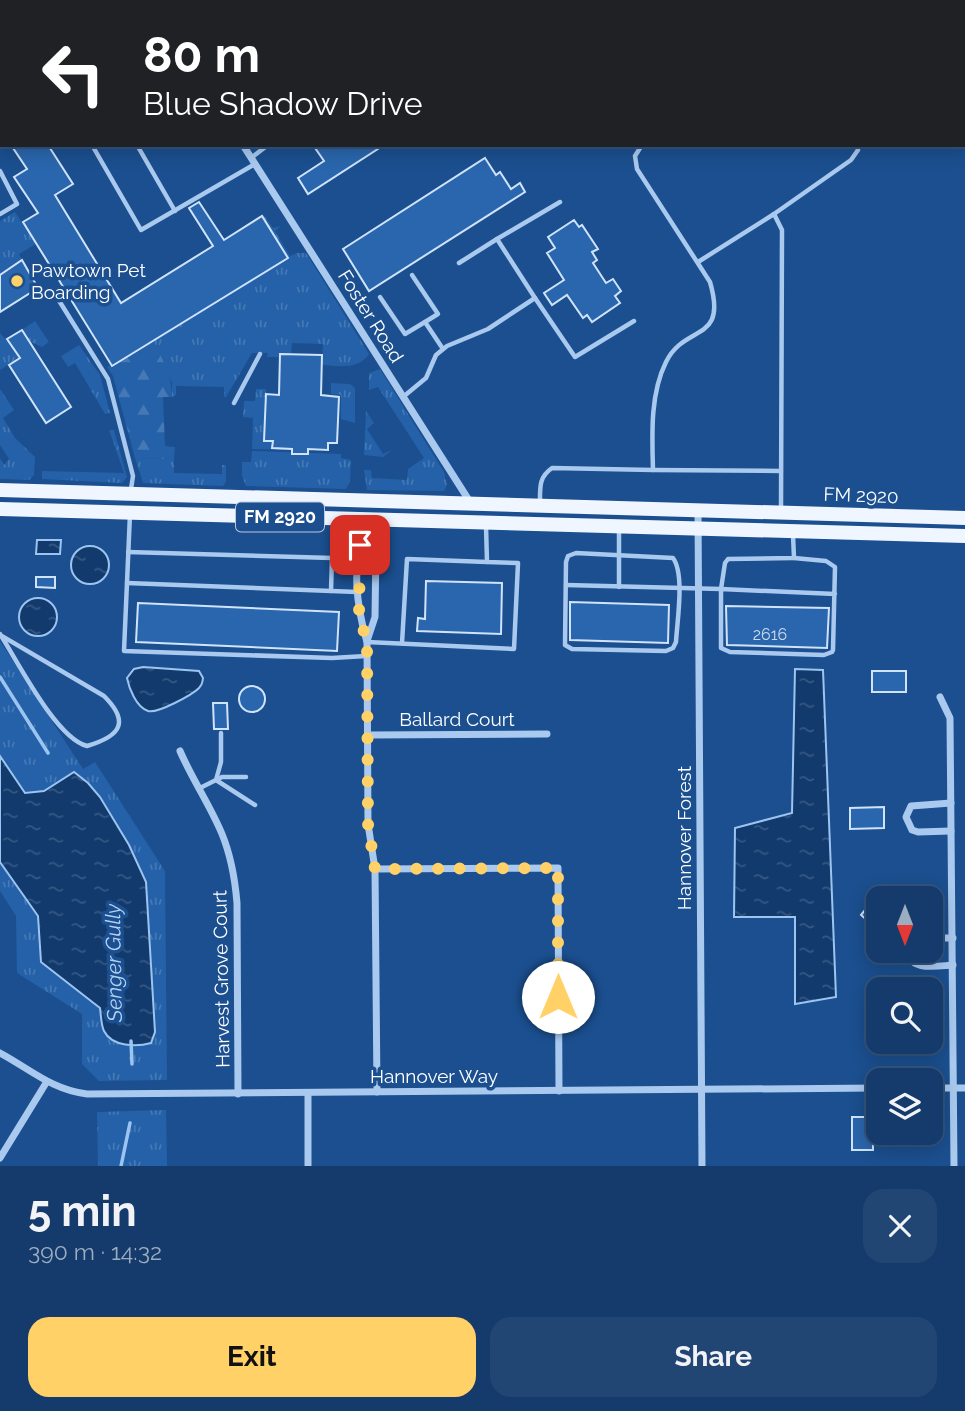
<!DOCTYPE html>
<html lang="en">
<head>
<meta charset="utf-8">
<style>
	:root { --surface:#143b6b; --page:#214673; --text:#f1f3f6; --muted:#9dadc1; --line:#33557e; --accent:#ffd166 }
	body { margin:0; font-family:Raleway,sans-serif; background:var(--page); color:var(--text); height:100vh; display:flex; flex-direction:column; font-size:26px; white-space:nowrap }
	* { box-sizing:border-box; margin:0 }
	p { font-size:23px; color:var(--muted) }
	.icon { flex:none; width:38px; height:38px; fill:none; stroke:currentColor; stroke-width:2; stroke-linecap:round; stroke-linejoin:round }
	.map { position:relative; height:1166px; overflow:hidden }
	.details { display:flex; flex-direction:column; background:var(--surface); flex:1 }
	.details>* { flex:none }
	.top-card { position:absolute; left:0px; top:0px; width:966px; height:147px; box-shadow:0 4px 18px #0003,0 0 0 2px var(--line); background:#202124; color:#fff; overflow:hidden }
	.needle { width:46px; rotate:180deg }
	.buttons { position:absolute; left:866px; top:886px; display:grid; gap:14px }
	.buttons a { display:grid; place-items:center; width:77px; height:77px; border-radius:14px; background:var(--surface); box-shadow:0 4px 18px #0003,0 0 0 2px var(--line); font-size:35px }
	.pin { position:absolute; display:grid; place-items:center; width:60px; height:60px; color:#fff; margin:-30px; border-radius:14px; box-shadow:0 4px 10px #0006 }
	.me { position:absolute; width:77px; margin:-38px; rotate:0deg; stroke-linejoin:round; filter:drop-shadow(0 0 5px #0008) }
	.turn { display:flex; align-items:center; gap:24px; height:147px; padding:0 28px; font-size:32px }
	.turn .icon { width:91px; height:91px; stroke-width:2.5 }
	.turn b { display:block; font-size:49px; line-height:60px }
	.round { display:grid; place-items:center; flex:none; width:74px; height:74px; border-radius:21px; background:var(--page) }
	.overview { display:flex; align-items:center; justify-content:space-between; height:119px; padding:0 28px }
	h1 { font-size:42px; font-weight:700; line-height:52px }
	.action { display:flex; gap:14px; margin-top:auto; padding:14px 28px }
	.action a { flex:1; height:80px; border-radius:21px; background:var(--accent); color:#111; font-size:28px; font-weight:700; line-height:80px; text-align:center }
	.action a+a { background:var(--page); color:var(--text) }
	.map>svg:first-child { display:block }
	.grass { fill:url(#grass-tufts) }
	.forest { fill:url(#forest-firs) }
	.water { fill:url(#water-ripples); stroke:#9cc4f0; stroke-width:2 }
	.lines { fill:none; stroke-linecap:round; stroke-linejoin:round }
	.stream { stroke:#9cc4f0; stroke-width:3.5 }
	.building { fill:#2a66ad; stroke:#cfe3fa; stroke-width:2 }
	.service { stroke:#a9c9ee; stroke-width:4.5 }
	.minor { stroke:#a9c9ee; stroke-width:7 }
	.primary { stroke:#f0f6ff; stroke-width:14 }
	.route { stroke:#ffd166; stroke-width:12; stroke-dasharray:0 21.6 }
	.poi-dot { fill:#ffd166; stroke:#1b4f8f; stroke-width:2.5 }
	.labels { text-anchor:middle; stroke-width:7; stroke-linejoin:round; paint-order:stroke }
	.number-label { font-size:16px; fill:#cad9ea }
	.shield { fill:#1b4f8f; stroke:#bbcadd; stroke-width:2 }
	.shield-label { font-size:18px; font-weight:bold; fill:#fff }
	.poi-label { font-size:19px; fill:#fff; stroke:#1b4f8f; text-anchor:start }
	.street-label { font-size:19px; fill:#fff; stroke:#1b4f8f }
	.water-label { font-size:21px; font-style:italic; fill:#b5d3f5; stroke:#1b4f8f }
</style>
</head>
<body>
<div class="map">
<svg width="965" height="1166" viewBox="0 0 965 1166">
	<defs>
		<pattern id="grass-tufts" width="24" height="20" patternUnits="userSpaceOnUse" patternTransform="scale(1.75)"><rect width="24" height="20" fill="#2461a8"/><path d="M3 7l-1-3M5 7V3M7 7l1-3M15 17l-1-3M17 17v-4M19 17l1-3" fill="none" stroke="#4579b5"/></pattern>
		<pattern id="forest-firs" width="22" height="20" patternUnits="userSpaceOnUse" patternTransform="scale(1.75)"><rect width="22" height="20" fill="#2461a8"/><path d="M5 1l3.5 6h-7zM16 11l3.5 6h-7z" fill="#4579b5"/></pattern>
		<pattern id="water-ripples" width="26" height="14" patternUnits="userSpaceOnUse" patternTransform="scale(1.75)"><rect width="26" height="14" fill="#123a6d"/><path d="M2 4q2-2 4 0t4 0M15 11q2-2 4 0t4 0" fill="none" stroke="#365883"/></pattern>
	</defs>
	<rect width="100%" height="100%" fill="#1b4f8f"/>
	<!-- grass -->
	<g class="grass">
		<path d="M 15,212 L 36,244 L 19,254 L 22,260 L 0,275 L 0,221 Z"/>
		<path d="M 264,215 L 273,228 L 281,226 L 275,231 L 290,256 L 297,253 L 306,253 L 369,354 C 358,370 340,366 322,365 L 323,344 L 292,343 L 291,354 L 281,354 L 280,357 L 267,357 L 268,353 L 252,353 L 226,397 L 224,397 L 224,387 L 176,386 L 176,395 L 172,397 L 172,383 L 153,341 L 288,258 L 262,216 Z"/>
		<path d="M 35,321 L 49,342 L 42,347 L 29,341 L 22,330 Z"/>
		<path d="M 0,333 L 14,349 L 22,347 L 32,350 L 0,370 Z"/>
		<path d="M 79,345 L 100,375 L 110,413 L 105,414 L 75,363 L 68,367 L 61,356 Z"/>
		<path d="M 380,369 L 444,472 L 447,485 L 444,491 L 367,490 L 364,470 L 371,470 L 372,478 L 407,480 L 408,469 L 424,458 L 378,387 L 369,390 L 369,373 Z"/>
		<path d="M 331,383 L 350,384 L 355,388 L 355,423 L 341,419 L 341,395 L 331,394 Z"/>
		<path d="M 0,389 L 14,410 L 3,418 L 15,438 L 35,457 L 34,475 L 29,480 L 0,479 L 0,458 L 4,465 L 9,459 L 0,445 Z"/>
		<path d="M 256,389 L 266,389 L 264,440 L 273,441 L 273,448 L 292,450 L 252,449 L 253,418 L 243,417 L 244,401 L 255,401 Z"/>
		<path d="M 366,411 L 374,423 L 367,429 L 383,454 L 392,450 L 383,457 L 364,455 Z"/>
		<path d="M 109,430 L 114,430 L 127,477 L 122,483 L 42,479 L 42,471 L 124,473 Z"/>
		<path d="M 252,451 L 341,454 L 341,458 L 351,460 L 350,482 L 346,489 L 246,486 L 242,476 L 242,462 L 251,462 Z"/>
		<path d="M 135,458 L 174,459 L 174,473 L 222,474 L 222,465 L 226,465 L 226,482 L 223,486 L 143,483 Z"/>
		<path d="M 0,641 L 83,769 L 95,762 L 165,871 L 167,1080 L 99,1081 L 82,1064 L 82,1014 L 17,973 L 16,916 L 0,891 Z"/>
		<path d="M 166,1110 L 167,1166 L 98,1166 L 97,1112 Z"/>
	</g>
	<!-- forest -->
	<path class="forest" d="M 153,341 C 163,360 172,375 172,397 L 163,397 L 165,446 L 175,447 L 174,459 L 135,458 L 113,376 L 107,367 Z"/>
	<!-- water -->
	<g class="water">
		<path d="M 37,540 L 61,540 L 60,554 L 36,554 Z"/>
		<circle cx="90" cy="565" r="19"/>
		<circle cx="38" cy="617" r="19"/>
		<path d="M 143,667 L 199,671 L 203,678 C 202,683 203,684 199,688 C 192,695 157,714 148,711 C 136,707 129,688 127,678 L 134,669 Z"/>
		<path d="M 795,669 L 823,670 L 836,997 L 795,1004 L 795,917 L 734,917 L 735,828 L 792,813 Z"/>
		<path d="M 0,756 L 25,793 L 44,791 L 74,772 L 88,783 L 100,797 L 129,845 L 146,882 L 155,1032 L 151,1043 C 137,1047 112,1047 104,1031 C 101,1025 101,1015 100,1008 L 41,962 L 38,916 L 0,862 Z"/>
	</g>
	<g class="lines">
		<!-- stream -->
		<g class="stream">
			<path d="M 0,677 L 48,753"/>
			<path d="M 131,1041 L 132,1064"/>
			<path d="M 121,1166 L 130,1123"/>
		</g>
	</g>
	<!-- building -->
	<g class="building">
		<path d="M 11,145 L 48,145 L 73,184 L 55,195 L 121,303 L 213,246 L 189,208 L 199,202 L 224,240 L 262,216 L 288,258 L 112,366 L 23,222 L 38,213 L 14,177 L 27,169 Z"/>
		<path d="M 313,145 L 384,145 L 308,194 L 298,178 L 324,161 Z"/>
		<path d="M 485,158 L 496,175 L 500,172 L 511,189 L 520,183 L 525,192 L 369,291 L 343,249 Z"/>
		<path d="M 574,220 L 579,227 L 582,225 L 598,249 L 592,252 L 597,260 L 593,263 L 606,283 L 613,279 L 621,291 L 615,296 L 620,303 L 592,322 L 587,315 L 583,318 L 567,295 L 552,305 L 544,293 L 564,280 L 547,253 L 555,248 L 548,237 Z"/>
		<path d="M 22,260 L 38,288 L 0,312 L 0,275 Z"/>
		<path d="M 22,330 L 71,407 L 46,423 L 9,365 L 20,358 L 7,339 Z"/>
		<path d="M 280,354 L 322,355 L 321,395 L 339,397 L 337,443 L 328,443 L 328,450 L 308,449 L 308,454 L 292,454 L 292,449 L 272,448 L 273,441 L 264,441 L 266,394 L 279,395 Z"/>
		<path d="M 36,577 L 55,577 L 55,588 L 36,587 Z"/>
		<path d="M 426,581 L 502,583 L 501,634 L 417,631 L 418,618 L 425,619 Z"/>
		<path d="M 570,602 L 669,605 L 668,643 L 570,640 Z"/>
		<path d="M 138,603 L 339,612 L 337,651 L 136,642 Z"/>
		<path d="M 726,606 L 829,608 L 827,648 L 727,645 Z"/>
		<rect x="872" y="671" width="34" height="21"/>
		<circle cx="252" cy="699" r="13"/>
		<path d="M 213,703 L 227,703 L 228,729 L 214,729 Z"/>
		<path d="M 884,807 L 884,828 L 850,829 L 850,808 Z"/>
		<path d="M 878,894 L 878,930 L 861,915 Z"/>
		<rect x="852" y="1117" width="21" height="33"/>
	</g>
	<g class="lines">
		<!-- service -->
		<g class="service">
			<path d="M 281,0 L 286,2"/>
			<path d="M 429,0 L 430,2"/>
			<path d="M 860,0 L 871,2"/>
			<path d="M 270,2 L 272,0"/>
			<path d="M 603,2 L 609,0"/>
			<path d="M 0,69 L 2,68"/>
			<path d="M 92,145 L 141,230 L 255,164"/>
			<path d="M 137,145 L 175,211"/>
			<path d="M 251,158 L 268,145"/>
			<path d="M 0,171 L 17,204 L 0,214"/>
			<path d="M 698,262 L 774,214"/>
			<path d="M 459,263 L 497,239"/>
			<path d="M 412,275 L 438,314 L 425,322"/>
			<path d="M 380,297 L 405,334 L 425,322 L 443,349"/>
			<path d="M 535,298 L 497,239 L 560,202"/>
			<path d="M 58,299 L 108,379 L 133,476 L 131,489"/>
			<path d="M 403,397 L 426,378 L 436,355 L 447,346 L 488,329 L 535,298 L 575,357 L 634,321"/>
			<path d="M 234,403 L 260,354"/>
			<path d="M 653,470 L 781,471"/>
			<path d="M 540,502 C 540,487 539,477 552,468 L 653,470 C 652,435 650,394 666,362 C 685,323 728,344 710,282 L 637,169 L 635,156 L 642,145"/>
			<path d="M 781,512 L 782,230 L 774,214 L 851,160 L 858,150 L 857,145"/>
			<path d="M 130,514 L 124,651 L 332,658 L 366,656"/>
			<path d="M 128,552 L 332,558 L 331,591"/>
			<path d="M 576,553 L 673,558 C 685,574 677,622 676,642 L 673,648 L 666,651 L 572,649 L 565,645 L 566,562 L 568,556 Z"/>
			<path d="M 794,558 L 826,561 L 835,567 L 833,650 L 832,652 L 824,655 L 730,652 L 721,648 L 721,589 L 835,594"/>
			<path d="M 127,583 L 357,592"/>
			<path d="M 566,585 L 721,589 L 725,563 L 728,559 L 794,558 L 793,535"/>
			<path d="M 619,587 L 619,528"/>
			<path d="M 0,634 C 18,662 56,738 87,746 C 121,736 130,722 104,696 L 0,635"/>
			<path d="M 367,642 L 514,649 L 518,563 L 487,562 L 486,526"/>
			<path d="M 402,643 L 407,559 L 487,562"/>
			<path d="M 221,733 L 221,762 L 216,780 L 255,805"/>
			<path d="M 198,789 L 222,777 L 246,777"/>
		</g>
		<!-- minor -->
		<g class="minor">
			<path d="M 151,0 L 152,2"/>
			<path d="M 243,145 L 470,502"/>
			<path d="M 698,510 L 702,1166"/>
			<path d="M 367,527 L 376,544 L 375,617 L 367,641"/>
			<path d="M 367,530 C 350,562 357,608 367,642 L 368,824 L 375,869 L 377,1092"/>
			<path d="M 940,697 L 950,718 L 954,1166"/>
			<path d="M 368,735 L 547,734"/>
			<path d="M 180,751 C 192,779 210,805 222,834 C 231,856 235,879 237,903 L 238,1094"/>
			<path d="M 951,803 L 911,806 L 906,817 L 912,830 L 918,832 L 951,831"/>
			<path d="M 375,869 L 558,868 L 559,1091"/>
			<path d="M 931,938 L 953,938"/>
			<path d="M 907,950 C 910,972 936,966 953,965"/>
			<path d="M 0,1053 C 30,1069 52,1090 87,1094 L 878,1088"/>
			<path d="M 931,1088 L 965,1088"/>
			<path d="M 308,1093 L 308,1166"/>
			<path d="M 0,1158 L 46,1083"/>
		</g>
		<!-- primary -->
		<g class="primary">
			<path d="M 0,490 L 965,518"/>
			<path d="M 0,509 L 965,536"/>
		</g>
	</g>
	<g class="lines">
		<!-- route -->
		<path class="route" d="M 360,545 L 359,615 L 367,642 L 368,824 L 375,869 L 558,868 L 558,997"/>
	</g>
	<!-- markers -->
	<circle class="poi-dot" cx="17" cy="281" r="7"/>
	<g class="labels">
		<!-- number labels -->
		<g class="number-label">
			<text x="770" y="640">2616</text>
		</g>
		<!-- shield labels -->
		<rect class="shield" x="236" y="502.5" width="88" height="29" rx="5"/>
		<g class="shield-label">
			<text x="280" y="523">FM 2920</text>
		</g>
		<!-- poi labels -->
		<g class="poi-label">
			<text x="31" y="277">Pawtown Pet<tspan x="31" dy="22">Boarding</tspan></text>
		</g>
		<!-- street labels -->
		<g class="street-label">
			<text transform="translate(371 316) rotate(58)" y="7">Foster Road</text>
			<text transform="translate(861 495) rotate(2)" y="7">FM 2920</text>
			<text x="457" y="726">Ballard Court</text>
			<text transform="translate(684 838) rotate(-90)" y="7">Hannover Forest</text>
			<text transform="translate(221 979) rotate(-91)" y="7">Harvest Grove Court</text>
			<text x="434" y="1083">Hannover Way</text>
		</g>
		<!-- water labels -->
		<g class="water-label">
			<text transform="translate(114 963) rotate(-91)" y="7">Senger Gully</text>
		</g>
	</g>
</svg>
<div class="buttons">
<a><svg class="needle" viewBox="-14 -14 28 28"><path d="M0-13l5 13h-10z" fill="#e53935"/><path d="M0 13l5-13h-10z" fill="#9dadc1"/></svg></a>
<a><svg class="icon" aria-label="search" viewBox="0 0 24 24"><circle cx="10" cy="10" r="6"/><path d="M15 15l6 6"/></svg></a>
<a><svg class="icon" aria-label="layers" viewBox="0 0 24 24"><path d="M12 4l9 5-9 5-9-5zM3 14l9 5 9-5"/></svg></a>
</div>
<div class="pin" style="left:360px;top:545px;background:#d93025"><svg class="icon" aria-label="arrive" viewBox="0 0 24 24"><path d="M6 21V4h12l-3 4 3 4H6"/></svg></div>
<svg class="me" style="left:558px;top:997px" viewBox="-20 -20 40 40"><circle r="19" fill="#fff"/><path d="M0-13L10 11 0 6-10 11z" fill="#ffd166"/></svg>
<div class="top-card">
<div class="turn"><svg class="icon" aria-label="left" viewBox="0 0 24 24"><path d="M17 20v-9H6M10 6l-5 5 5 5"/></svg><div><b>80 m</b>Blue Shadow Drive</div></div>
</div>
</div>
<section class="details">
<div class="overview"><div><h1>5 min</h1><p>390 m · 14:32</p></div><a class="round"><svg class="icon" aria-label="close" viewBox="0 0 24 24"><path d="M6 6l12 12M18 6L6 18"/></svg></a></div>
<div class="action"><a>Exit</a><a>Share</a></div>
</section>
</body>
</html>
